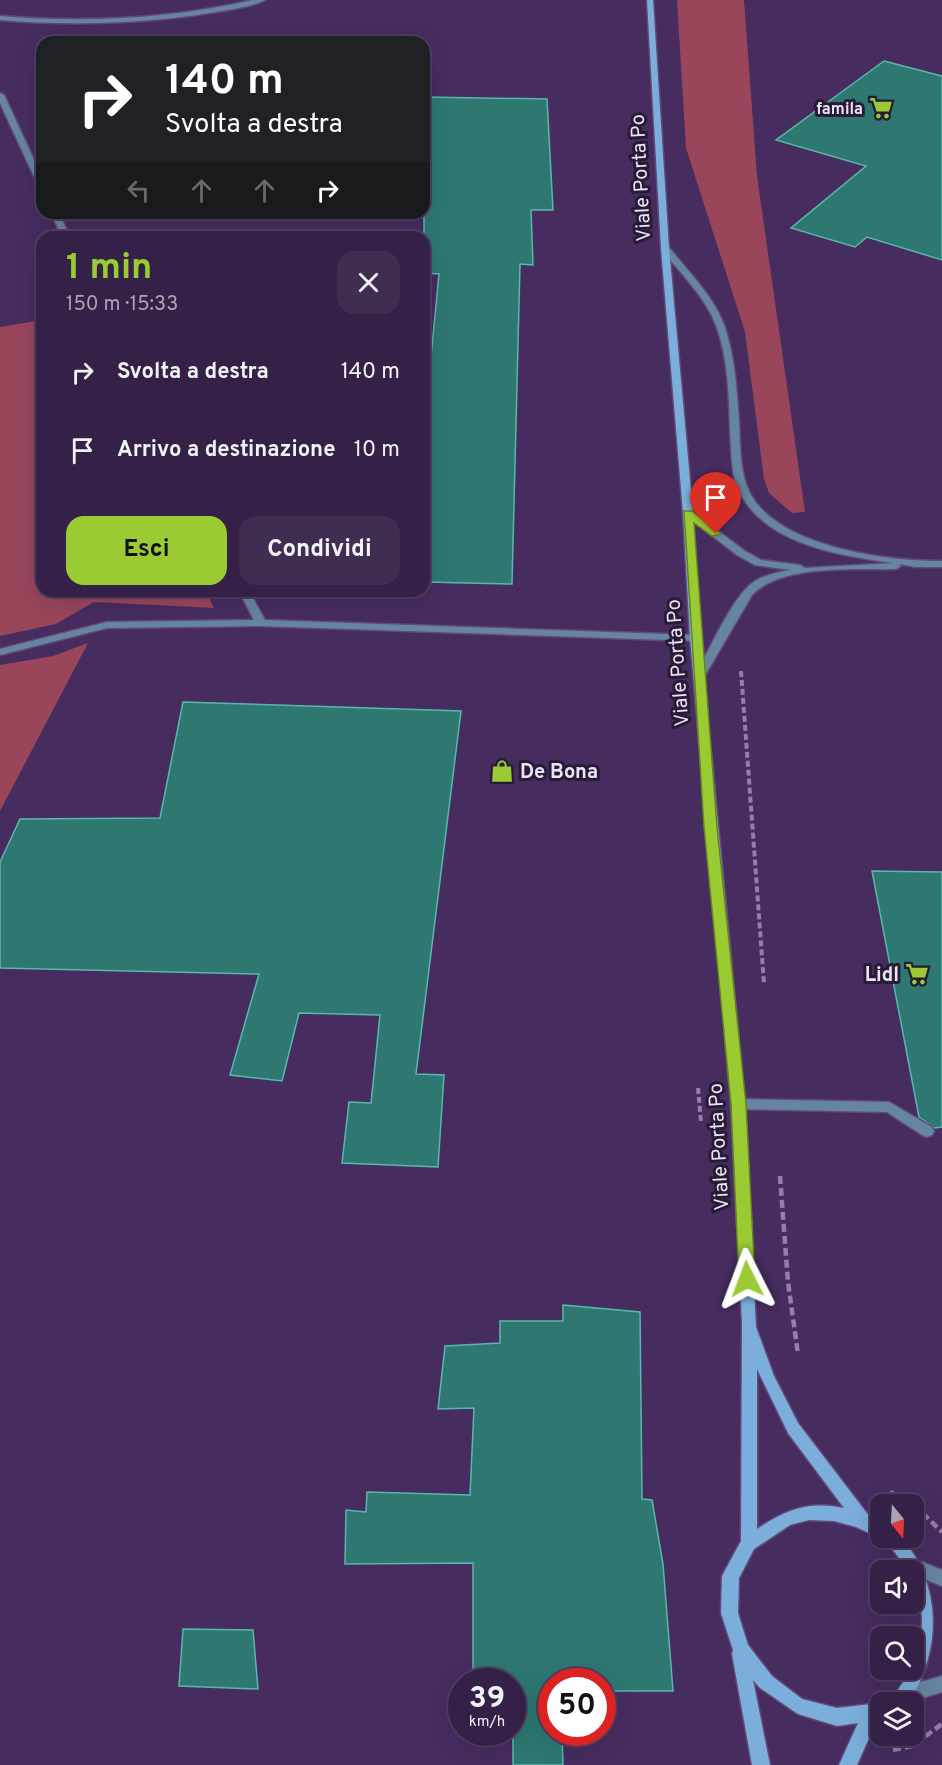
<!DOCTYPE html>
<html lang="it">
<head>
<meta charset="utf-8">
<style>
	:root { --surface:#352148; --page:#402e52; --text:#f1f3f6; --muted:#aaa3b4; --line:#4f3e60; --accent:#9bcb33 }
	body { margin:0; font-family:Overpass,sans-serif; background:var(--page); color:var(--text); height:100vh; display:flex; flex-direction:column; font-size:22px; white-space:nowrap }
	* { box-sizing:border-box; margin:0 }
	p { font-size:20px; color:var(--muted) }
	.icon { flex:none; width:33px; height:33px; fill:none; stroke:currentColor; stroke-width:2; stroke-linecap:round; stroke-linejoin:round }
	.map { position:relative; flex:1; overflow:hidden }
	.side { position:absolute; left:36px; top:231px; width:394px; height:366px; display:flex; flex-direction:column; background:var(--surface); border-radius:18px; box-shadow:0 6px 24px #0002,0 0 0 2px var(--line) }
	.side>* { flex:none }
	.top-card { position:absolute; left:36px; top:36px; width:394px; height:183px; border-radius:18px; box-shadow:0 6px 24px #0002,0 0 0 2px var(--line); background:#202124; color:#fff; overflow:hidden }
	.needle { width:39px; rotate:162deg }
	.controls { position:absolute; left:870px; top:1494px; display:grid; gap:12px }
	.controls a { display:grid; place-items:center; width:54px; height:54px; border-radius:12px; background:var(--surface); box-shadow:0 6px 24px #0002,0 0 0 2px var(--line); font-size:30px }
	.speed { position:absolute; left:448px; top:1668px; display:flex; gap:12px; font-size:30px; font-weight:700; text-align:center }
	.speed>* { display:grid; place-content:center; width:78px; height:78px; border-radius:50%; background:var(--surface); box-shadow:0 6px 24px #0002,0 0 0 2px var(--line); line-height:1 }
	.speed small { font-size:15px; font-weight:400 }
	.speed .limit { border:9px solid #d22; background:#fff; color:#111 }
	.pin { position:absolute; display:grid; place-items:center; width:51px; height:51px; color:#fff; margin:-62px -26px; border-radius:50% 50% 50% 0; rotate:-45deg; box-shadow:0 0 6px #0007 }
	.pin .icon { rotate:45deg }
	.me { position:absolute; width:66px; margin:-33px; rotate:357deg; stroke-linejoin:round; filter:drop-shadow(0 0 4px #0008) }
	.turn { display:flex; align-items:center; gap:21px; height:126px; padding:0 30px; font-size:27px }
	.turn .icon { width:78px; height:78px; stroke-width:2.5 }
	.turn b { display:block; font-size:42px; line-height:51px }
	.lanes { display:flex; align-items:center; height:57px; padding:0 30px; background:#0003; justify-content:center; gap:30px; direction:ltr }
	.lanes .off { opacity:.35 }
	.round { display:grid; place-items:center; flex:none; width:63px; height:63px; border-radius:18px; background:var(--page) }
	.headline { display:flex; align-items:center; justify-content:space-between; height:102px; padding:0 30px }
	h1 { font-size:36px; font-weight:700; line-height:45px; color:var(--accent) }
	.primary-button { display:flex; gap:12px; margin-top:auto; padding:12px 30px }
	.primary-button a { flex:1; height:69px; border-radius:18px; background:var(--accent); color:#111; font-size:24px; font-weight:700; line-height:69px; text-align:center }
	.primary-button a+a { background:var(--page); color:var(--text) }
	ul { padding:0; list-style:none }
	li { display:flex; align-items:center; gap:18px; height:78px; padding:0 30px }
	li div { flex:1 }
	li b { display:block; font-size:22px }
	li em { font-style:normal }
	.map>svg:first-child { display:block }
	.green { fill:#99465b }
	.building { fill:#2e7871; stroke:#59b8ad; stroke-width:1.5 }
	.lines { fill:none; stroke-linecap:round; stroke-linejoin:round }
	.lane-casing { stroke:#624979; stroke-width:3 }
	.street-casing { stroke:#624979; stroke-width:3 }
	.secondary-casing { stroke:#624979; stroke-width:3 }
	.path-far1 { stroke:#937fa7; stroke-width:4; stroke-dasharray:6 3; stroke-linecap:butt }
	.path { stroke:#937fa7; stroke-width:4.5; stroke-dasharray:8 4; stroke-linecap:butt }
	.lane { fill:#6685a1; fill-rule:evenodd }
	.street { fill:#6685a1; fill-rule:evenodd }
	.secondary { fill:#7baeda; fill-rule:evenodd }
	.route { fill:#9bcb33; stroke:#658421; stroke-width:1.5 }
	.labels { text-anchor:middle; stroke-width:6; stroke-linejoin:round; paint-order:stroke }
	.far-poi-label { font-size:16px; font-weight:bold; fill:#ede1fb; stroke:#271c33; text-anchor:end }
	.street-label { font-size:20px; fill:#ede1fb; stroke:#271c33 }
	.poi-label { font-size:20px; font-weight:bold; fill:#ede1fb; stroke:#271c33; text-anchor:start }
</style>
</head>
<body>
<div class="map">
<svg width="942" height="1765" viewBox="0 0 942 1765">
	<rect width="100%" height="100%" fill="#472c60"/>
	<!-- green -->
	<g class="green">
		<path d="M 677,0 L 744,0 L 757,176 L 805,512 L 792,513 L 769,493 L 764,479 L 745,332 L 686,148 Z"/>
		<path d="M 42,320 L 42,591 L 206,591 L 214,608 L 94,602 L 56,624 L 0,636 L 0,327 Z"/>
		<path d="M 88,643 L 0,811 L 0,665 L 53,656 Z"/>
	</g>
	<!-- building -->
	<g class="building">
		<path d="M 884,61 L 942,76 L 942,260 L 867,237 L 855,247 L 791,228 L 866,166 L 776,140 Z"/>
		<path d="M 424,97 L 547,99 L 553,210 L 531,210 L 533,265 L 520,264 L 512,584 L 424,582 L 424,357 L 431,357 L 439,274 L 424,273 Z"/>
		<path d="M 183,702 L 461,711 L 416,1074 L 444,1075 L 438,1167 L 342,1163 L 349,1102 L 371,1103 L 380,1015 L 299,1013 L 282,1081 L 230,1075 L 259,974 L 0,968 L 0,862 L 20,819 L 160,818 Z"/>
		<path d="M 872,871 L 942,872 L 942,1127 L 935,1128 L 919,1117 Z"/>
		<path d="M 563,1305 L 640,1312 L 642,1499 L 652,1500 L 663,1564 L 673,1691 L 603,1691 L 603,1682 L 552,1682 L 552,1732 L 562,1732 L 563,1765 L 513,1765 L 513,1682 L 473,1682 L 473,1563 L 345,1564 L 346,1510 L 366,1512 L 367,1492 L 470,1495 L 474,1408 L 438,1409 L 445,1346 L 500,1343 L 500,1321 L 563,1321 Z"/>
		<path d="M 183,1629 L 253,1630 L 258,1689 L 179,1686 Z"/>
	</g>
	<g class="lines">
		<!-- lane casing -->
		<g class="lane-casing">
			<g id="lane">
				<path d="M 0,93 L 4,95 L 42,177 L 42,187 L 38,185 L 0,103 Z"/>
				<path d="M 51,213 L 59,213 L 70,237 L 62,237 Z"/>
				<path d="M 239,591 L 249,591 L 265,620 L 695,635 L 700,638 L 695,641 L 261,626 L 107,628 L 0,655 L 0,649 L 107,622 L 254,620 Z"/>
				<path d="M 738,1099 L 889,1102 L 932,1127 L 934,1131 L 932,1135 L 927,1137 L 922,1135 L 887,1112 L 738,1109 L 733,1108 L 731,1104 L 733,1100 Z"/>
			</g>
		</g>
		<!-- street casing -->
		<g class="street-casing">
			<g id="street">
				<path d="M 253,0 L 265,0 C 252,7 232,9 216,12 C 144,24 73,26 0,20 L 0,16 C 86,23 169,19 253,0 Z"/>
				<path d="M 662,246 L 668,246 C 688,272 715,297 725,328 C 735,358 737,392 739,423 C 740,441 740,460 744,477 C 759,546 885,561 942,561 L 942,567 L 916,567 L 899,564 L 901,566 L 896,569 C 856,570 781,564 752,595 L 704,677 L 699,680 L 694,677 C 708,653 731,600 751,584 C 762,575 778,572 791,570 L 755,565 L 737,555 L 685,515 L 685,511 L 691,511 L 745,551 L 761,560 L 800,565 L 805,568 L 894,563 C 837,555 752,543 734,477 C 726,425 735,365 712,316 C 700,292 679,271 662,250 Z"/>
				<path d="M 922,1562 L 942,1570 L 942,1586 L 916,1576 L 914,1570 L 916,1564 Z"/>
				<path d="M 942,1676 L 942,1692 L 913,1701 L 907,1698 L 904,1692 L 907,1686 Z"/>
			</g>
		</g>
		<!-- secondary casing -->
		<g class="secondary-casing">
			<g id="secondary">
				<path d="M 647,0 L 653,0 L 669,248 L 693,513 L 700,638 L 745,1104 L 756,1327 L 774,1376 L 798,1423 L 869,1516 L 880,1522 L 880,1538 L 856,1527 L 834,1521 L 809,1520 L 790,1525 L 754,1549 L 739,1578 L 738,1613 L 748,1645 L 772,1676 L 802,1699 L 837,1708 L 880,1703 L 880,1719 L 877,1720 L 857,1765 L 839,1765 L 858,1723 L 837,1726 L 798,1714 L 760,1688 L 753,1680 L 770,1765 L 752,1765 L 732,1654 L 733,1650 L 721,1613 L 722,1576 L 741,1541 L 742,1323 L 731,1104 L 690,638 L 683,513 L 661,248 ZM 757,1369 L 788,1433 L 844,1508 C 808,1501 787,1509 757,1529 Z"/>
				<path d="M 884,1538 L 902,1538 C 942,1586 942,1650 909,1702 L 890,1702 L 911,1670 L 914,1670 C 914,1654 923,1637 922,1618 C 921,1601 914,1587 914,1570 L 908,1570 Z"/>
			</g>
		</g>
		<!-- path-far1 -->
		<g class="path-far1">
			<path d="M 741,671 L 764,984"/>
			<path d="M 698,1088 L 701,1122"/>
		</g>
		<!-- path -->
		<g class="path">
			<path d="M 780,1176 L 788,1282 L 798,1354"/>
			<path d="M 890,1492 L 912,1504"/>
			<path d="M 914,1505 L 942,1532"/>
			<path d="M 893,1750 L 912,1746 L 942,1724"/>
		</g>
		<!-- lane -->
		<use href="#lane" class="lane"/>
		<!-- street -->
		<use href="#street" class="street"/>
		<!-- secondary -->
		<use href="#secondary" class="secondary"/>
	</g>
	<!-- route -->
	<path class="route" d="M 684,511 L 692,511 L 721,534 L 712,536 L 694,523 L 717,827 L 746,1104 L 755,1279 L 753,1284 L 741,1284 L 739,1279 L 731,1104 L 704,827 Z"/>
	<!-- icons -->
	<defs>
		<g id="supermarket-bare" transform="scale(1.8)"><path d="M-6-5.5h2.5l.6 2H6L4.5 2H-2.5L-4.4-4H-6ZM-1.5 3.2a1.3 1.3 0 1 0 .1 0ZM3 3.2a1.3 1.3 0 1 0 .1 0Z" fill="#9bcb33" stroke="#271c33" stroke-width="2.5" paint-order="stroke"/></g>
		<g id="shop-bare" transform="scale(1.8)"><path d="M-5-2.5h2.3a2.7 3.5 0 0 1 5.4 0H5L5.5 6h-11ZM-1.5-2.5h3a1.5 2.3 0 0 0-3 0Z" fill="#9bcb33" stroke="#271c33" stroke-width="2.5" paint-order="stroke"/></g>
	</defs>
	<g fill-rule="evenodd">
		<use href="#supermarket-bare" x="881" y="108"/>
		<use href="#shop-bare" x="502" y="771"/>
		<use href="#supermarket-bare" x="917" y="974"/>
	</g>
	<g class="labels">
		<!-- far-poi labels -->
		<g class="far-poi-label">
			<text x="863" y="114">famila</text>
		</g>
		<!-- street labels -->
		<g class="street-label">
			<text transform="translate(640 178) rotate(-93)" y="7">Viale Porta Po</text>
			<text transform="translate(677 663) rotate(-94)" y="7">Viale Porta Po</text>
			<text transform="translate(718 1147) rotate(-93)" y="7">Viale Porta Po</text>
		</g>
		<!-- poi labels -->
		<g class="poi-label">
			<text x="520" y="778">De Bona</text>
			<text x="899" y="981" text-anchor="end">Lidl</text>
		</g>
	</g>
</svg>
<div class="controls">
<a><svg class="needle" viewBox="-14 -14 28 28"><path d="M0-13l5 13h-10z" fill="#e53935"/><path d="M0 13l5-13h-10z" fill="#aaa3b4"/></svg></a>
<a><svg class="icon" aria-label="sound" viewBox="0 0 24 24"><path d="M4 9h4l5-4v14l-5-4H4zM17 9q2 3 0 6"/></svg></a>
<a><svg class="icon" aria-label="search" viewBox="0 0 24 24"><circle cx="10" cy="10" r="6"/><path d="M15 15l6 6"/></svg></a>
<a><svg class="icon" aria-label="layers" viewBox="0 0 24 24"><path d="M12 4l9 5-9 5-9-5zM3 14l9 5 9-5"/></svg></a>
</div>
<div class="speed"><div>39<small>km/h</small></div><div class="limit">50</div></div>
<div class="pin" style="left:716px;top:534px;background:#d93025"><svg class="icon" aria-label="arrive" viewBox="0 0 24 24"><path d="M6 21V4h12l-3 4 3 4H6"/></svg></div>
<svg class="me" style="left:747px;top:1279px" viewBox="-20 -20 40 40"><path d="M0-17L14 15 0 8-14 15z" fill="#9bcb33" stroke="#fff" stroke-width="4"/></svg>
<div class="top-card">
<div class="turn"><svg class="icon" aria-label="right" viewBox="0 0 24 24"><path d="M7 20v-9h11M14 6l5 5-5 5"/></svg><div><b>140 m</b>Svolta a destra</div></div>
<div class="lanes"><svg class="icon off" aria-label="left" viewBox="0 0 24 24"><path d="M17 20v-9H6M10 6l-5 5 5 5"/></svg><svg class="icon off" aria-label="ahead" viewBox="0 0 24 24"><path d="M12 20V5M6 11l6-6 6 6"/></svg><svg class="icon off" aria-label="ahead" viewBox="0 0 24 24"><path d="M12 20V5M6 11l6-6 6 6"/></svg><svg class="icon" aria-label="right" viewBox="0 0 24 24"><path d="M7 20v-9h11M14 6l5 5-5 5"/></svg></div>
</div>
<section class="side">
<div class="headline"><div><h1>1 min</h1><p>150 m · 15:33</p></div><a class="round"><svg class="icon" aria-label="close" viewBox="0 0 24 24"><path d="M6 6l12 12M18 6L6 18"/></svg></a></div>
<ul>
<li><svg class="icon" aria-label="right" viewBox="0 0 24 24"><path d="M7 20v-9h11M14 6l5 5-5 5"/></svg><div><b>Svolta a destra</b></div><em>140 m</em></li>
<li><svg class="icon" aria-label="arrive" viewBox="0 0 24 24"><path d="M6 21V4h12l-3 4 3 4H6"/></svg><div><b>Arrivo a destinazione</b></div><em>10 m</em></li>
</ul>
<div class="primary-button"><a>Esci</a><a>Condividi</a></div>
</section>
</div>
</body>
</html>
